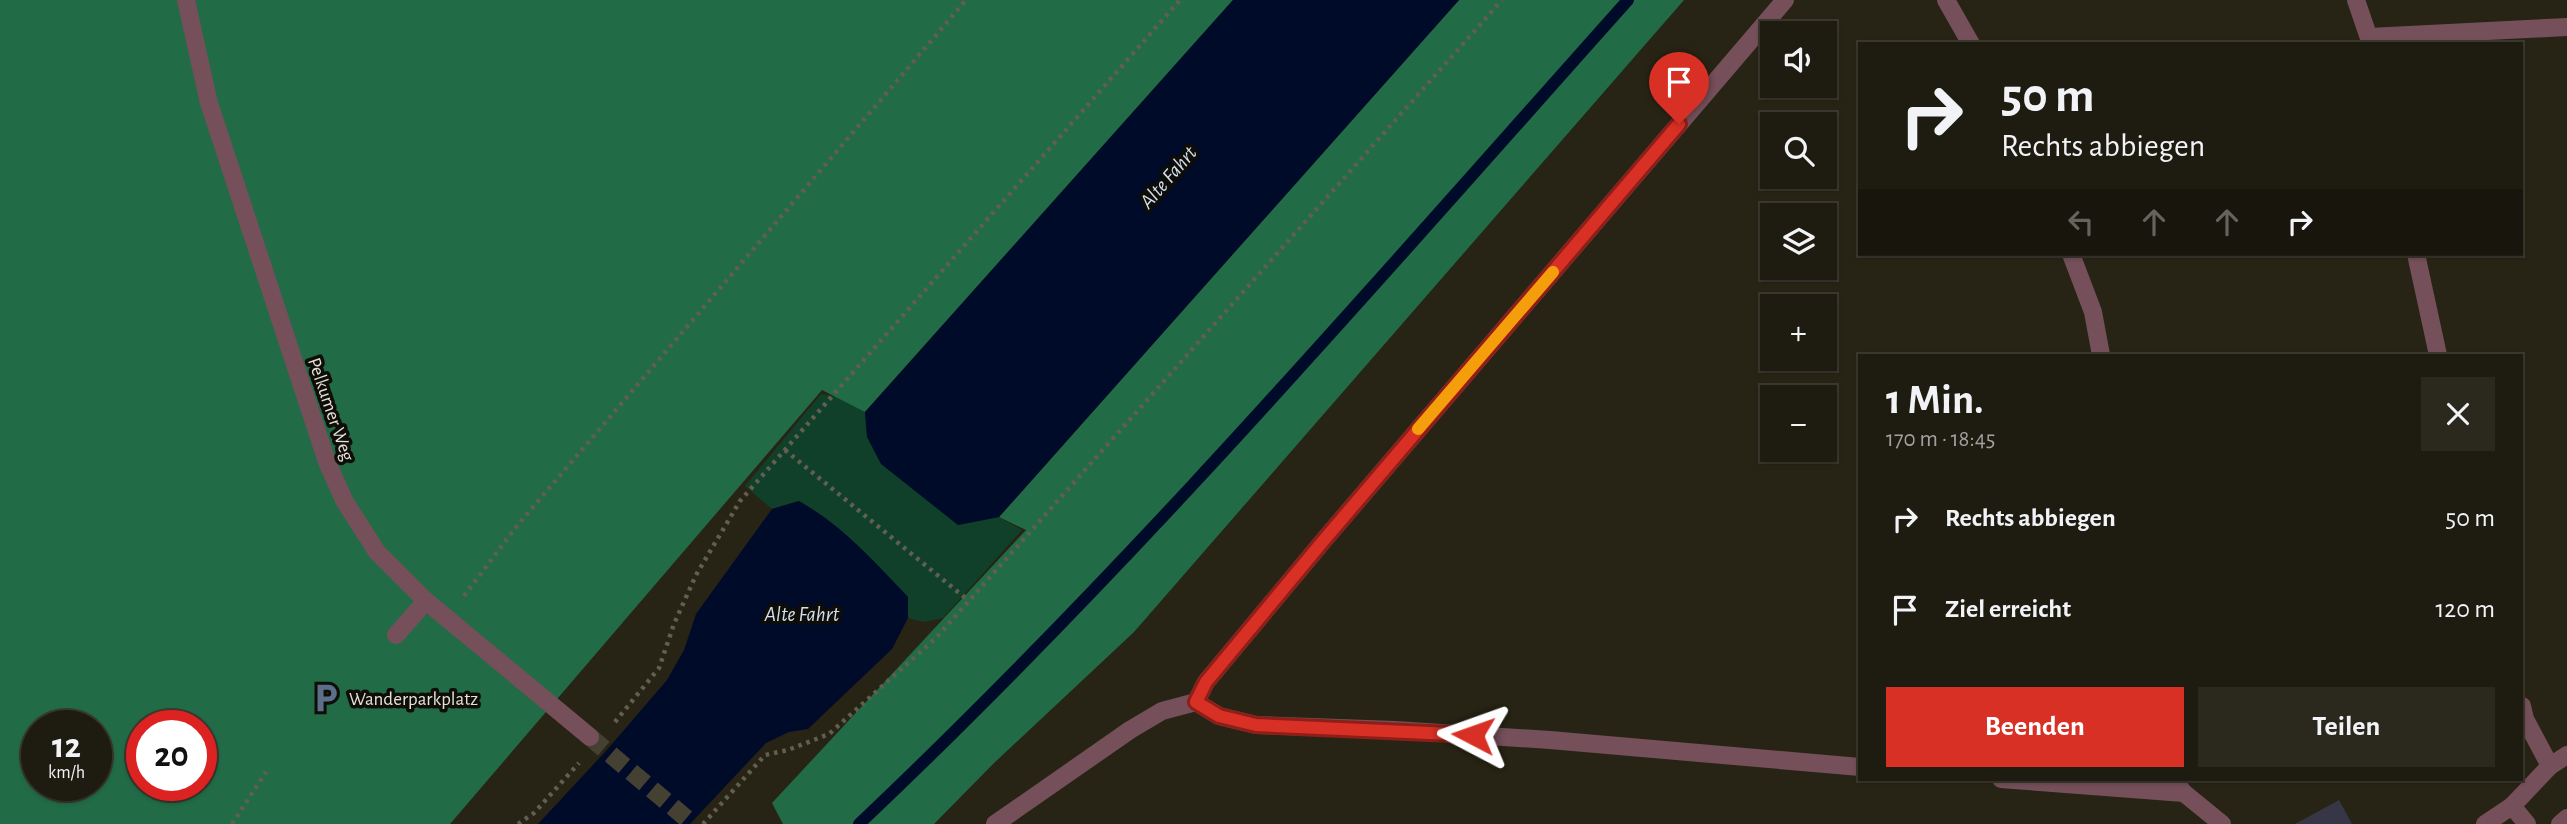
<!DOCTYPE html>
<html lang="de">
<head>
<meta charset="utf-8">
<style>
	:root { --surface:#1e1b10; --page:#2b281e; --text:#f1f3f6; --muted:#a1a19f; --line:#3c3930; --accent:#d93025 }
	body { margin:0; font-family:"Alegreya Sans",sans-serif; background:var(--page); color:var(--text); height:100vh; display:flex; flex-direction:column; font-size:26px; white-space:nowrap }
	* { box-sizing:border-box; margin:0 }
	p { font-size:23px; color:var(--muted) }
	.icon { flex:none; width:38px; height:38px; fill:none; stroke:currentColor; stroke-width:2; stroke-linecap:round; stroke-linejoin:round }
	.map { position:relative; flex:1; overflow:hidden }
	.panel { position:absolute; left:1858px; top:354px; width:665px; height:427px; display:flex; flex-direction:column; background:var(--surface); border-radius:0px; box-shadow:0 2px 5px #0004,0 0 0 2px var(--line) }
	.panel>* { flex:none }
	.top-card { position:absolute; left:1858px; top:42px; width:665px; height:214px; border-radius:0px; box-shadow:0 2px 5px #0004,0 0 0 2px var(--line); background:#1e1b10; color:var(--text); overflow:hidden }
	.tools { position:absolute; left:1760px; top:21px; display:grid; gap:14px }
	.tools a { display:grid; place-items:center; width:77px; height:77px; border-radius:0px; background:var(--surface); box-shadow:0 2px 5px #0004,0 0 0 2px var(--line); font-size:35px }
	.speed { position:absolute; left:21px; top:710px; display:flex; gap:14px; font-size:35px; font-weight:700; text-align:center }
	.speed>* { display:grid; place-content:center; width:91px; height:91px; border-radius:50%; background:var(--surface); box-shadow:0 2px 5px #0004,0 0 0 2px var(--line); line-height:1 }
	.speed small { font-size:18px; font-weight:400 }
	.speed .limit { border:10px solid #d22; background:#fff; color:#111 }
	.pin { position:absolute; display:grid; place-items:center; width:60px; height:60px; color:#fff; margin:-72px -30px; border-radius:50% 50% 50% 0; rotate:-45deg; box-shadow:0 0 7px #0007 }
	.pin .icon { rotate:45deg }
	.me { position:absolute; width:77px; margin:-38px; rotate:274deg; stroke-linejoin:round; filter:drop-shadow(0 0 5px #0008) }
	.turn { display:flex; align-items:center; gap:24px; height:147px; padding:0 28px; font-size:32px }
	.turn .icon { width:91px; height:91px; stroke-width:2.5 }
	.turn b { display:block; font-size:49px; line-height:60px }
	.lanes { display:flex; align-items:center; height:66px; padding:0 28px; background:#0003; justify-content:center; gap:35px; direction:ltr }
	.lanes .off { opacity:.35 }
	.round { display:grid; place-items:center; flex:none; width:74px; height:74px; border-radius:0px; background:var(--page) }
	.summary { display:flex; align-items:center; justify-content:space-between; height:119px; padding:0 28px }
	h1 { font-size:42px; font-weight:700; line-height:52px }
	.primary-button { display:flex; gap:14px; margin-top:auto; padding:14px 28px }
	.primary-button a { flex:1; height:80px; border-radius:0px; background:var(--accent); color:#fff; font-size:28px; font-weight:700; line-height:80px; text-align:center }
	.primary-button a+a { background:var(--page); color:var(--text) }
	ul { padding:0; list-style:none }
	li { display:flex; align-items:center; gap:21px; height:91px; padding:0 28px }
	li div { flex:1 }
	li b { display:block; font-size:26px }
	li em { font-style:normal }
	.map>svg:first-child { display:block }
	.green { fill:#104029 }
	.forest { fill:#226b47; fill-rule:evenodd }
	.water { fill:#000a29 }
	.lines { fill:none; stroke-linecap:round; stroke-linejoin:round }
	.stream { stroke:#000a29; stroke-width:12 }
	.building { fill:#363646 }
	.minor-tunnel { stroke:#444032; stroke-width:18; stroke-dasharray:18 9; stroke-linecap:butt }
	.path { stroke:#625f51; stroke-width:4.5; stroke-dasharray:3.5 5; stroke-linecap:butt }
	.minor { stroke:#754f59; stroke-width:18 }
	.route-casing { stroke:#8d1f18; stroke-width:18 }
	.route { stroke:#d93025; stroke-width:12 }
	.slow { stroke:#f59e0b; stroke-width:12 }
	.labels { text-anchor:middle; stroke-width:7; stroke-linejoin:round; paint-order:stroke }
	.street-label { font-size:19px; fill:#e4e1d8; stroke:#0f0d07 }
	.poi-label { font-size:19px; fill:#e4e1d8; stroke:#0f0d07; text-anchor:start }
	.water-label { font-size:21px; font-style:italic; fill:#d2e0f2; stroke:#0f0d07 }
</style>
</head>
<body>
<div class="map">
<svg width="2567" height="824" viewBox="0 0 2567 824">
	<rect width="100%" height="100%" fill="#282415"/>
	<!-- green -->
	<path class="green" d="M 821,394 L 850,399 L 865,412 L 867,437 L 958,525 L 999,517 L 1022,530 L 943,618 L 924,622 L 908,618 L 907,597 L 799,501 L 772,509 L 745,486 Z"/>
	<!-- forest -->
	<g class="forest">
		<path d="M 0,0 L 1233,0 L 865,412 L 822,390 L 450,824 L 0,824 ZM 37,726 L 96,726 L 96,786 L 37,786 ZM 142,726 L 201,726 L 201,786 L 142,786 Z"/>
		<path d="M 1459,0 L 1684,0 L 1134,632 L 993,764 L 934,824 L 783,824 L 772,803 L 1026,530 L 999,517 Z"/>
	</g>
	<!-- water -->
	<g class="water">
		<path d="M 1233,0 L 1459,0 L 999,517 L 958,525 L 881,464 L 867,437 L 865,412 Z"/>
		<path d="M 799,501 C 842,525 874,561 908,597 L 908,618 L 892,649 L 808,729 L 789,732 L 766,743 L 690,824 L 538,824 L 606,751 L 667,680 L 684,650 L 696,614 L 772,509 Z"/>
	</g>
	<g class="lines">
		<!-- stream -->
		<path class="stream" d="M 859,824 C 1132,566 1378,280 1628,0"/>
	</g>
	<!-- building -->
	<path class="building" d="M 2339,800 L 2352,824 L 2295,824 Z"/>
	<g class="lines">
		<!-- minor-tunnel -->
		<path class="minor-tunnel" d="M 590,737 L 693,824"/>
		<!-- path -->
		<g class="path">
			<path d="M 785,450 L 969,601"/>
			<path d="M 464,596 L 516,527 L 966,0"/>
			<path d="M 615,722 L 659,668 L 674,624 L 696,575 L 740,501 L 1180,0"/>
			<path d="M 232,824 L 266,772"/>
			<path d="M 518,824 L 534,813 L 579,763"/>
			<path d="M 703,824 L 765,755 L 788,750 L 829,734 L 936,638 L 1502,0"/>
		</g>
		<!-- minor -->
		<g class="minor">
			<path d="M 186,0 L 209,103 L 327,462 L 345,502 L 377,552 L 426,601 L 590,737"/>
			<path d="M 1946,0 L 1971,44"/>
			<path d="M 2356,0 L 2371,44"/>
			<path d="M 2369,37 L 2567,27"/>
			<path d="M 2071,254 L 2093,312 L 2101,355"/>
			<path d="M 2416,254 L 2438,355"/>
			<path d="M 396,635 L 426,601"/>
			<path d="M 1196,702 L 1219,716 L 1256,725 L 1395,730 L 1550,740 L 1860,767"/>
			<path d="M 2522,706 L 2525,719 L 2550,766"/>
			<path d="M 2001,779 L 2184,793"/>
			<path d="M 2173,779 L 2184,793 L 2222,824"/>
			<path d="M 2512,806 L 2527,824"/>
			<path d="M 995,824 L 1130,730 L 1162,711 L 1196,702 L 1206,682 L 1324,540 L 1785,0"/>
			<path d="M 2485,824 L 2512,806 L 2550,766 L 2567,755"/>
			<path d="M 2560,824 L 2567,818"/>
		</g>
	</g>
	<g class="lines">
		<!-- route casing -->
		<g class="route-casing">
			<path id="route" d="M 1473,735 L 1256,725 L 1219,716 L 1196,702 L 1206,682 L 1324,540 L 1679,124"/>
		</g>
		<!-- route -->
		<use href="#route" class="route"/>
		<!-- slow -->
		<path class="slow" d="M 1418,429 L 1553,272"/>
	</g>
	<!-- icons -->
	<defs>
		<g id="parking-bare" transform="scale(2.415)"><path d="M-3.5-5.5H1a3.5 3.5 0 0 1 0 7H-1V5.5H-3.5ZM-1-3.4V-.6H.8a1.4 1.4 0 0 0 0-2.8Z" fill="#5c6f8a" stroke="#0f0d07" stroke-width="2.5" paint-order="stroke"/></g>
	</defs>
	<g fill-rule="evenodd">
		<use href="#parking-bare" x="326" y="698"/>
	</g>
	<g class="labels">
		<!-- street labels -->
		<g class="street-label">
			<text transform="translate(332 409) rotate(71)" y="7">Pelkumer Weg</text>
		</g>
		<!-- poi labels -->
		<g class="poi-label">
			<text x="349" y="705">Wanderparkplatz</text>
		</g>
		<!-- water labels -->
		<g class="water-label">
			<text transform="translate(1168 177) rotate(-49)" y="7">Alte Fahrt</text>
			<text x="802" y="621">Alte Fahrt</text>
		</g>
	</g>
</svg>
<div class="tools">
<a><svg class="icon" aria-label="sound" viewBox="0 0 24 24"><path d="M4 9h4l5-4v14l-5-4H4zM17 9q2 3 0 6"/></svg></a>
<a><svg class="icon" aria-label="search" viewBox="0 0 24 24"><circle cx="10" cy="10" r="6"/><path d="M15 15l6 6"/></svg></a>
<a><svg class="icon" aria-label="layers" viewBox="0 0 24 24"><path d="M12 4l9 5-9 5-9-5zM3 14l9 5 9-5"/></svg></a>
<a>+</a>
<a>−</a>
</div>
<div class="speed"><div>12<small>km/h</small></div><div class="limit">20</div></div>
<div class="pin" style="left:1679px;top:124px;background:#d93025"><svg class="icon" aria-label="arrive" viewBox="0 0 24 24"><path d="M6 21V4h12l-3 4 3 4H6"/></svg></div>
<svg class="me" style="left:1473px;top:735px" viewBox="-20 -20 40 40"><path d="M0-17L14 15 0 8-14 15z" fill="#d93025" stroke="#fff" stroke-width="4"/></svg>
<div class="top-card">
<div class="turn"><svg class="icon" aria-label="right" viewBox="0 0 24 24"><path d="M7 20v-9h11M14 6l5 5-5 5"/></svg><div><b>50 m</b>Rechts abbiegen</div></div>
<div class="lanes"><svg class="icon off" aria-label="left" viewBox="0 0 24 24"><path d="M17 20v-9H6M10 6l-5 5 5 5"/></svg><svg class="icon off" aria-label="ahead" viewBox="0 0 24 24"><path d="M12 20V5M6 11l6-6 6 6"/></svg><svg class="icon off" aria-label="ahead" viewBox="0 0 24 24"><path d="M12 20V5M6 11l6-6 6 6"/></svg><svg class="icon" aria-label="right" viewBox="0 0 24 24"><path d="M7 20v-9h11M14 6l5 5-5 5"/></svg></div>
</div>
<section class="panel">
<div class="summary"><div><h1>1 Min.</h1><p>170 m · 18:45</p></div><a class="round"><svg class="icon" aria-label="close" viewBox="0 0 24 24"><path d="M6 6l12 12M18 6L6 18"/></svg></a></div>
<ul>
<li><svg class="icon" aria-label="right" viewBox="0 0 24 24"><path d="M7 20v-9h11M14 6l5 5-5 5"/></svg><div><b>Rechts abbiegen</b></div><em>50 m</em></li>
<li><svg class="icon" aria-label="arrive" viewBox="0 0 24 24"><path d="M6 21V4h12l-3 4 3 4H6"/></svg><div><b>Ziel erreicht</b></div><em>120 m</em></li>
</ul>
<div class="primary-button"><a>Beenden</a><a>Teilen</a></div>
</section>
</div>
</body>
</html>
